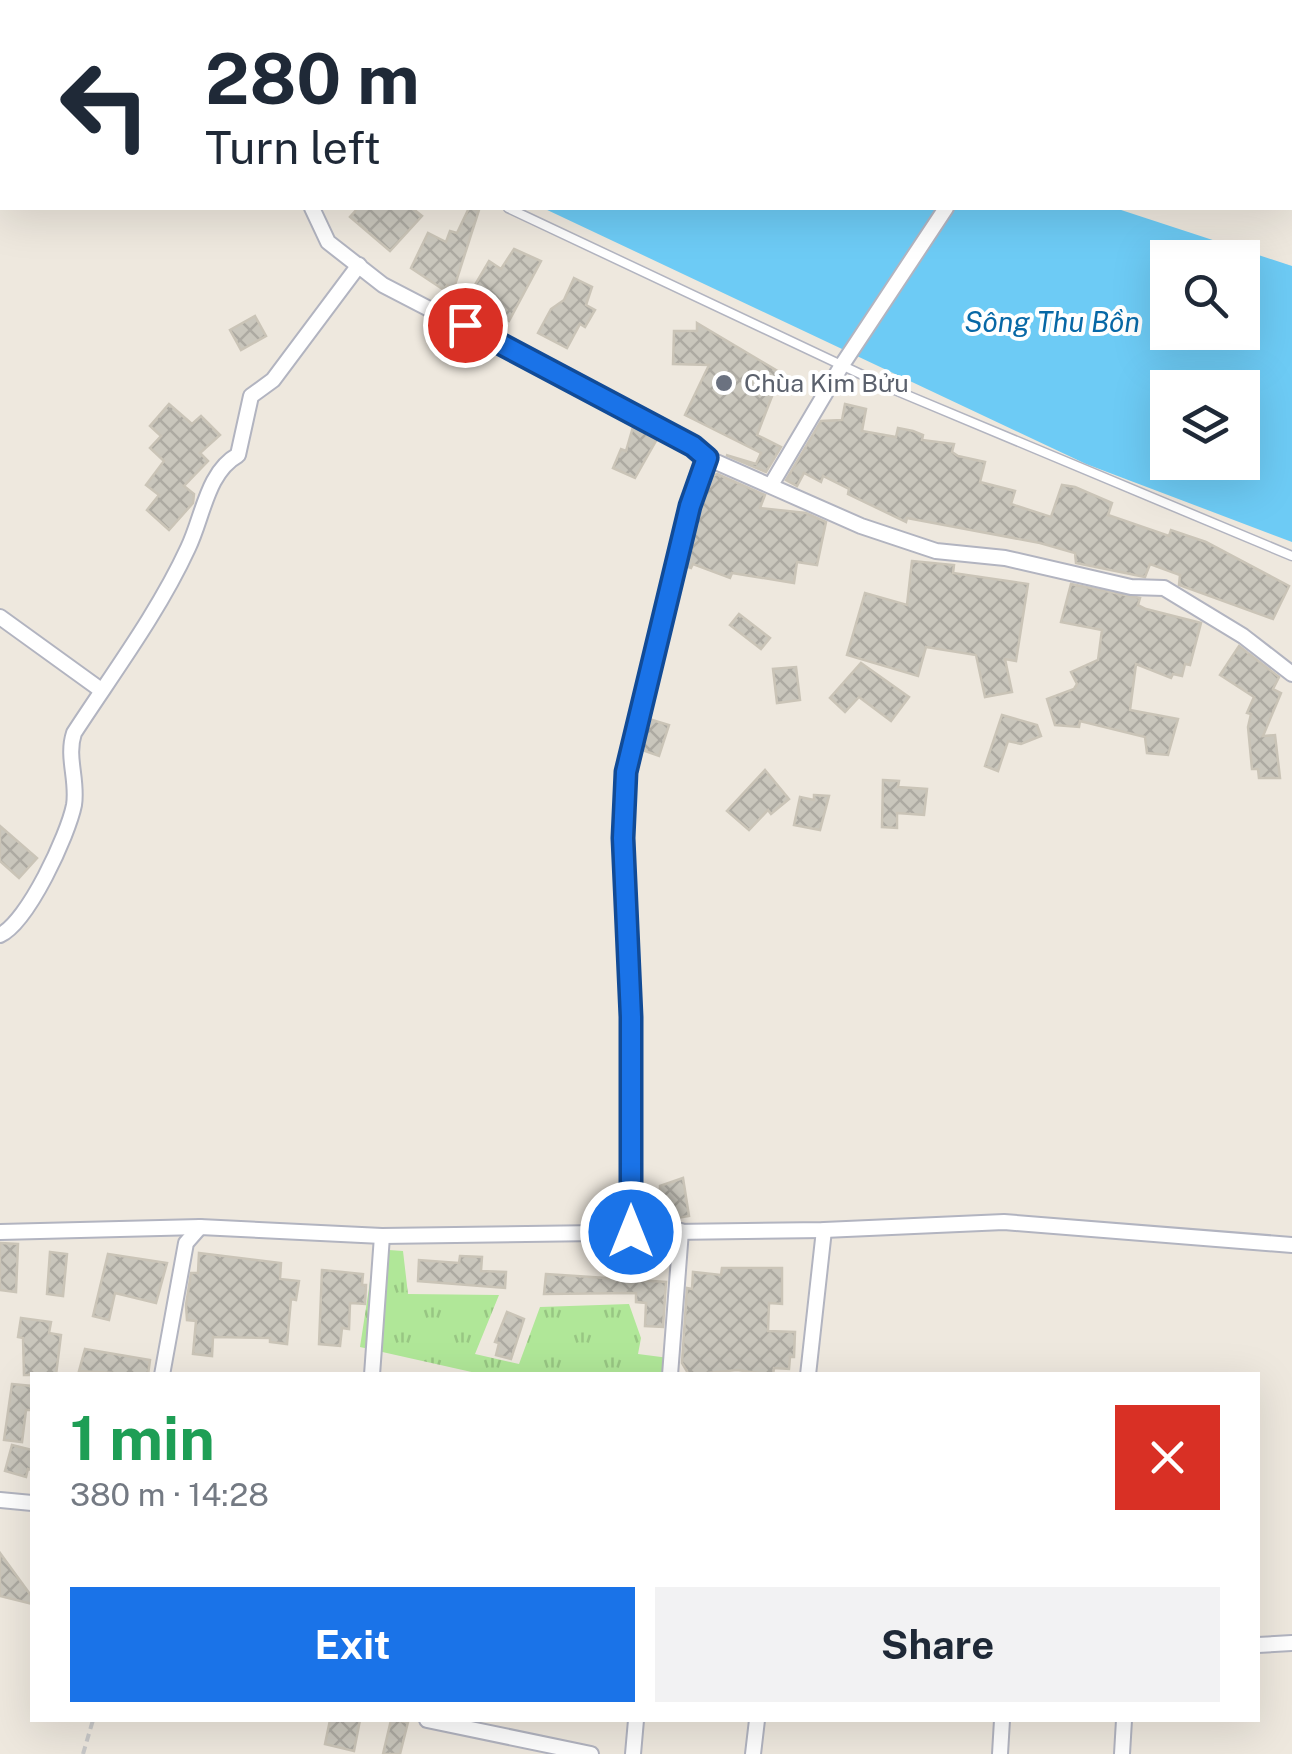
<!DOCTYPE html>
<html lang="en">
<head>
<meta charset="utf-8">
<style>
	:root { --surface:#fff; --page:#f2f2f3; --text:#1f2937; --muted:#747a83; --accent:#1a73e8 }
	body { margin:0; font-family:"Public Sans",sans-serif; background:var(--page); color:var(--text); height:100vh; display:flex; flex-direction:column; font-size:38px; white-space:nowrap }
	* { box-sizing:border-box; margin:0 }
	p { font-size:32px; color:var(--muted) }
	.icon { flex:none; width:55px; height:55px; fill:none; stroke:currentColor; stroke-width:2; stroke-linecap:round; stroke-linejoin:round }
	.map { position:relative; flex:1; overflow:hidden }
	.panel { position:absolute; left:30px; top:1372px; width:1230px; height:350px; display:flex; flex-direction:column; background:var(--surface); border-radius:0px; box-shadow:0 10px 40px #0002 }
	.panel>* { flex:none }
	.hud { position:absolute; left:0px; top:0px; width:1292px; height:210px; box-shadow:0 10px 40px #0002; background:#fff; color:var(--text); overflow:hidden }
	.controls { position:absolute; left:1150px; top:240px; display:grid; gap:20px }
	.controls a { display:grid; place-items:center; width:110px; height:110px; border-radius:0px; background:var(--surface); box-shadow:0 10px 40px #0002; font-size:50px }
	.pin { position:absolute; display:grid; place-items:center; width:85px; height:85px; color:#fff; margin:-42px; border:5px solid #fff; border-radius:50%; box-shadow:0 2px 10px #0007 }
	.me { position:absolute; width:110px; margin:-55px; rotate:0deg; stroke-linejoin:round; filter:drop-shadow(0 0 8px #0008) }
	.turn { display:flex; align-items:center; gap:35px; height:210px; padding:0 40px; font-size:45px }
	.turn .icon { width:130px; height:130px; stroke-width:2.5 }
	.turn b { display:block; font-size:70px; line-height:85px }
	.round { display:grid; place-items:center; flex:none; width:105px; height:105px; border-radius:0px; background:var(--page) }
	.overview { display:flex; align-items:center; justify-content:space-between; height:170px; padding:0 40px }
	h1 { font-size:60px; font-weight:700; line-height:75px; color:#1e9e55 }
	.button { display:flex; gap:20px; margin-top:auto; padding:20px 40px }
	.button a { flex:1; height:115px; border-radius:0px; background:var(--accent); color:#fff; font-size:40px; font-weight:700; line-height:115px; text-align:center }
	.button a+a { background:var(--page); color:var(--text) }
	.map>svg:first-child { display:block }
	.grass { fill:url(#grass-tufts) }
	.water { fill:#6dcbf5; fill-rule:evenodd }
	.building { fill:url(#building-cross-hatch); stroke:#cac4b7; stroke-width:2.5 }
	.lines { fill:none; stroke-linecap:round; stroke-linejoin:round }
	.service-casing { stroke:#b2b4c0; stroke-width:11 }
	.minor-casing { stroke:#b2b4c0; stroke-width:18 }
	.path { stroke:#c8c8c8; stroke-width:4; stroke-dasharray:8 5; stroke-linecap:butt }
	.service { stroke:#fff; stroke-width:8 }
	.minor { stroke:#fff; stroke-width:14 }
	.route-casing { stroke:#114b97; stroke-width:25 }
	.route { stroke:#1a73e8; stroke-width:18 }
	.worship-dot { fill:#6b7280; stroke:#fff; stroke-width:4 }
	.labels { text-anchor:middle; stroke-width:8; stroke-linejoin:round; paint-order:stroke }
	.worship-label { font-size:25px; fill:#5b616d; stroke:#fff; text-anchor:start }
	.water-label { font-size:28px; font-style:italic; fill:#0768a6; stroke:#fff }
</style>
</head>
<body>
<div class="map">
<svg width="1292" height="1754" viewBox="0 0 1292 1754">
	<defs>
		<pattern id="grass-tufts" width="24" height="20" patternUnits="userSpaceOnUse" patternTransform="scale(2.5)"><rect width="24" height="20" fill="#b0e798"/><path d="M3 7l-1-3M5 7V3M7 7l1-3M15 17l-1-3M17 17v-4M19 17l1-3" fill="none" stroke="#98c683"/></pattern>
		<pattern id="building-cross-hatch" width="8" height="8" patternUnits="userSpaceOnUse" patternTransform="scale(2.5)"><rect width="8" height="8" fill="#c9c6bc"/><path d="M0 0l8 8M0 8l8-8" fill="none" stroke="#adaaa2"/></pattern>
	</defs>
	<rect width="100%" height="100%" fill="#eee8de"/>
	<!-- grass -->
	<path class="grass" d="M 375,1249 L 403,1251 L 408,1294 L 499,1295 L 475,1354 L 519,1364 L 540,1307 L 629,1304 L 641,1338 L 638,1354 L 669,1358 L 666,1375 L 485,1375 L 360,1347 Z"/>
	<!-- water -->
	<g class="water">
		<path d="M 113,0 L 590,0 L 596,2 L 118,2 Z"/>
		<path d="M 543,208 L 1115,208 L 1292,266 L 1292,542 L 1086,464 ZM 1168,258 L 1242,258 L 1242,332 L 1168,332 ZM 1168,388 L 1242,388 L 1242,462 L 1168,462 Z"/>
	</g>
	<!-- building -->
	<g class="building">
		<path d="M 358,208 L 412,208 L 422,216 L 390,251 L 350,217 Z"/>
		<path d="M 469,208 L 479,210 L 454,288 L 447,285 L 444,290 L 411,268 L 428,233 L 446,242 L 450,231 L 457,233 Z"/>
		<path d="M 514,249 L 541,261 L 509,321 L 469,295 L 489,261 L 501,269 Z"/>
		<path d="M 574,278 L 592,287 L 586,305 L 595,310 L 585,327 L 580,324 L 567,348 L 538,333 L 551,309 L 564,300 Z"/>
		<path d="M 255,316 L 266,336 L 241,350 L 230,330 Z"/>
		<path d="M 697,323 L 781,373 L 757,435 L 781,447 L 766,472 L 726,455 L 756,464 L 761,453 L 685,415 L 709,365 L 673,364 L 674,331 L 697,331 Z"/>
		<path d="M 169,404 L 192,424 L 201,416 L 220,435 L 200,453 L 208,461 L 184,486 L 194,494 L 193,503 L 169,530 L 147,510 L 159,495 L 146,485 L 164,461 L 150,448 L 161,436 L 150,426 Z"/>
		<path d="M 845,404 L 866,409 L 862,431 L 896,437 L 898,428 L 913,431 L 923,435 L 922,440 L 954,444 L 952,452 L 958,456 L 985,462 L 980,482 L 1015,491 L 1011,504 L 1051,517 L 1062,485 L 1075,487 L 1112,503 L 1108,515 L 1169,536 L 1171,530 L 1206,542 L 1289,586 L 1273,619 L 1179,585 L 1180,575 L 1150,564 L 1145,577 L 1076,563 L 1075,553 L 1040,543 L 907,518 L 906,522 L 848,494 L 849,489 L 823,476 L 821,482 L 804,473 L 797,486 L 786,480 L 821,421 L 842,420 Z"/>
		<path d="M 633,427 L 657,439 L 635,478 L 613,468 L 621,449 L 626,451 Z"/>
		<path d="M 717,474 L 765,495 L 760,508 L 806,513 L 826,522 L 817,565 L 797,562 L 794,583 L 732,573 L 730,578 L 693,564 L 691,568 L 685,566 L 699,508 L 712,476 Z"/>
		<path d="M 912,561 L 954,565 L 953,573 L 1028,584 L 1016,661 L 1005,659 L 1012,692 L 985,697 L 976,655 L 926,647 L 918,676 L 847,655 L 865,593 L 907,605 Z"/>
		<path d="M 1071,584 L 1140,598 L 1138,605 L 1146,609 L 1201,623 L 1190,665 L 1185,664 L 1182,676 L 1173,674 L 1171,678 L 1136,664 L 1130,710 L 1178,719 L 1168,755 L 1147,753 L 1145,737 L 1080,721 L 1079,727 L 1055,725 L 1047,699 L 1074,689 L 1077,684 L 1071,672 L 1098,660 L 1102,630 L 1061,622 Z"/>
		<path d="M 739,614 L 770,638 L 761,649 L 730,625 Z"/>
		<path d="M 1239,646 L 1279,677 L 1273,689 L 1281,693 L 1263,736 L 1275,735 L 1280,778 L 1259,778 L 1258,769 L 1252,769 L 1248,727 L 1251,714 L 1247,713 L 1254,697 L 1220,675 Z"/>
		<path d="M 861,663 L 909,697 L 891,721 L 859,697 L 845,712 L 830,698 Z"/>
		<path d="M 796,667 L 800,700 L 777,703 L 773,669 Z"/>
		<path d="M 1002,715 L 1037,725 L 1041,736 L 1021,744 L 1008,741 L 998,771 L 985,766 Z"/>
		<path d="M 649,719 L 669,725 L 659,756 L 642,750 Z"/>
		<path d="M 765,770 L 789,799 L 771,814 L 768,810 L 749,830 L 727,811 Z"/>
		<path d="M 883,780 L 899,781 L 898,787 L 927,789 L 924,815 L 897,813 L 897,828 L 882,827 Z"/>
		<path d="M 814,795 L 829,796 L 820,830 L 794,825 L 800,797 L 814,800 Z"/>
		<path d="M 0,826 L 37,858 L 19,878 L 0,861 Z"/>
		<path d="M 683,1178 L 689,1216 L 652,1222 L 649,1192 L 660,1192 L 660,1186 Z"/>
		<path d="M 0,1243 L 18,1244 L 16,1292 L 0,1290 Z"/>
		<path d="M 50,1252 L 67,1254 L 63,1296 L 47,1294 Z"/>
		<path d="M 199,1253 L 281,1263 L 280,1279 L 299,1281 L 296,1300 L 291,1299 L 287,1344 L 270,1342 L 270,1338 L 213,1337 L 212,1356 L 193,1354 L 196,1321 L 187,1320 L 186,1305 L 191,1273 L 198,1273 Z"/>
		<path d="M 108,1254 L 167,1263 L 156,1303 L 115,1293 L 109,1320 L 93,1316 Z"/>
		<path d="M 460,1256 L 482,1257 L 481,1271 L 506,1272 L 505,1288 L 418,1281 L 419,1260 L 459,1263 Z"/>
		<path d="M 722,1268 L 782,1268 L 782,1304 L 769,1303 L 768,1331 L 795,1332 L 794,1357 L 790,1357 L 789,1369 L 774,1368 L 773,1375 L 737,1370 L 689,1375 L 682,1363 L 687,1288 L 692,1289 L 693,1272 L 721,1275 Z"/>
		<path d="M 322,1270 L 363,1274 L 362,1285 L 366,1285 L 365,1304 L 350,1303 L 349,1329 L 342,1328 L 340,1346 L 319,1344 Z"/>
		<path d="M 546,1274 L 666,1282 L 663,1327 L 645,1326 L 646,1303 L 636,1302 L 636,1293 L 544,1294 Z"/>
		<path d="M 507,1312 L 524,1319 L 511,1359 L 496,1355 L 499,1343 L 495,1342 Z"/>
		<path d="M 21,1318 L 51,1322 L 49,1333 L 61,1335 L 56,1375 L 24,1375 L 23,1338 L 18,1337 Z"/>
		<path d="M 85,1349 L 150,1360 L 148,1375 L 79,1371 Z"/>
		<path d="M 12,1384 L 32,1386 L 32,1410 L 26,1410 L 22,1442 L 4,1440 Z"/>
		<path d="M 12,1445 L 32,1450 L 32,1470 L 28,1469 L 26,1477 L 5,1471 Z"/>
		<path d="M 0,1553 L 32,1597 L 32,1604 L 0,1596 Z"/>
		<path d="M 330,1720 L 360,1720 L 354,1751 L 325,1744 Z"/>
		<path d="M 391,1720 L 408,1722 L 400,1754 L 383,1754 Z"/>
	</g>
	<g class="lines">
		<!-- service casing -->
		<g class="service-casing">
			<path id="service" d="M 508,208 L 890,388 L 1292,556"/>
		</g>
		<!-- minor casing -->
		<g class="minor-casing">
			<g id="minor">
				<path d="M 49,0 L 55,2"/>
				<path d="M 1081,2 L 1082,0"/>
				<path d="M 312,208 L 328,242 L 383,285 L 693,446 L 707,458 L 861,526 L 936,551 L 1005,558 L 1131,587 L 1164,588 L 1243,636 L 1292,674"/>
				<path d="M 771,485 L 842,365 L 946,208"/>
				<path d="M 0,617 L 101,690"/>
				<path d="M 0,935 C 28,922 68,835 74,805 C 78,780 66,757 74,733 C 113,673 158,613 188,548 C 203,517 207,472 238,455 L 251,396 L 273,380 L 359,265"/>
				<path d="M 0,1232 L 200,1227 L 382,1236 L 824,1230 L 1004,1222 L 1292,1245"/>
				<path d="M 631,1232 L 631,1017 L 623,838 L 626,772 L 689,505 L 707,458"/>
				<path d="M 162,1375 L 186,1243 L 200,1227"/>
				<path d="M 372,1375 L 382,1236"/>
				<path d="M 670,1375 L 681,1231"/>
				<path d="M 808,1375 L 824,1230"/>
				<path d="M 0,1500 L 32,1503"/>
				<path d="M 1258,1645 L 1292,1643"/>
				<path d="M 427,1720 L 591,1754"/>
				<path d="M 633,1754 L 636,1720"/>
				<path d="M 753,1754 L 757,1720"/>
				<path d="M 1000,1754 L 1002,1720"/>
				<path d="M 1122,1754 L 1124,1720"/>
			</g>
		</g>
		<!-- path -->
		<g class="path">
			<path d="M 0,102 L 2,98"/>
			<path d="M 83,1754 L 93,1720"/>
		</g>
		<!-- service -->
		<use href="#service" class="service"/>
		<!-- minor -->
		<use href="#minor" class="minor"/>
	</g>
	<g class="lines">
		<!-- route casing -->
		<g class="route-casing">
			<path id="route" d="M 465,325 L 693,446 L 707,458 L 690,506 L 626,772 L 623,838 L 631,1017 L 631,1232"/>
		</g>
		<!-- route -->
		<use href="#route" class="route"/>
	</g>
	<!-- markers -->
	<circle class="worship-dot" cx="724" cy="383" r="10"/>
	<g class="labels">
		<!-- worship labels -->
		<g class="worship-label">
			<text x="744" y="392">Chùa Kim Bửu</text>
		</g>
		<!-- water labels -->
		<g class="water-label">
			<text x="1052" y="332">Sông Thu Bồn</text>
		</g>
	</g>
</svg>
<div class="controls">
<a><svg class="icon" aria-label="search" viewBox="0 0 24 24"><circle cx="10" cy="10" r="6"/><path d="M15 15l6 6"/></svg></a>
<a><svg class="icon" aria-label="layers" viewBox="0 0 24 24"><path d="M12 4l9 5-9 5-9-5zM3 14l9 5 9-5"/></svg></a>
</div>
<div class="pin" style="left:465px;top:325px;background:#d93025"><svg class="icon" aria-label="arrive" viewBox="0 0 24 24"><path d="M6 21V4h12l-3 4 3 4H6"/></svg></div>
<svg class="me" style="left:631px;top:1232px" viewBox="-20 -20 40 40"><circle r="17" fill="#1a73e8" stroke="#fff" stroke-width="3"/><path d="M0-11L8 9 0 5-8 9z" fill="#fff"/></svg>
<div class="hud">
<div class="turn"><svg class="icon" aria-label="left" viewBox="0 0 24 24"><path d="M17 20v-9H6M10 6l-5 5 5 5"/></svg><div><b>280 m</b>Turn left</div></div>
</div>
<section class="panel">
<div class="overview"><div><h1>1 min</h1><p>380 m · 14:28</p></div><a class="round" style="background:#d93025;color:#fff"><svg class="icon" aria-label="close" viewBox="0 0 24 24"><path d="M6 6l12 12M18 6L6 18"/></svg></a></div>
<div class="button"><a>Exit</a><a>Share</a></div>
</section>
</div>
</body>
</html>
